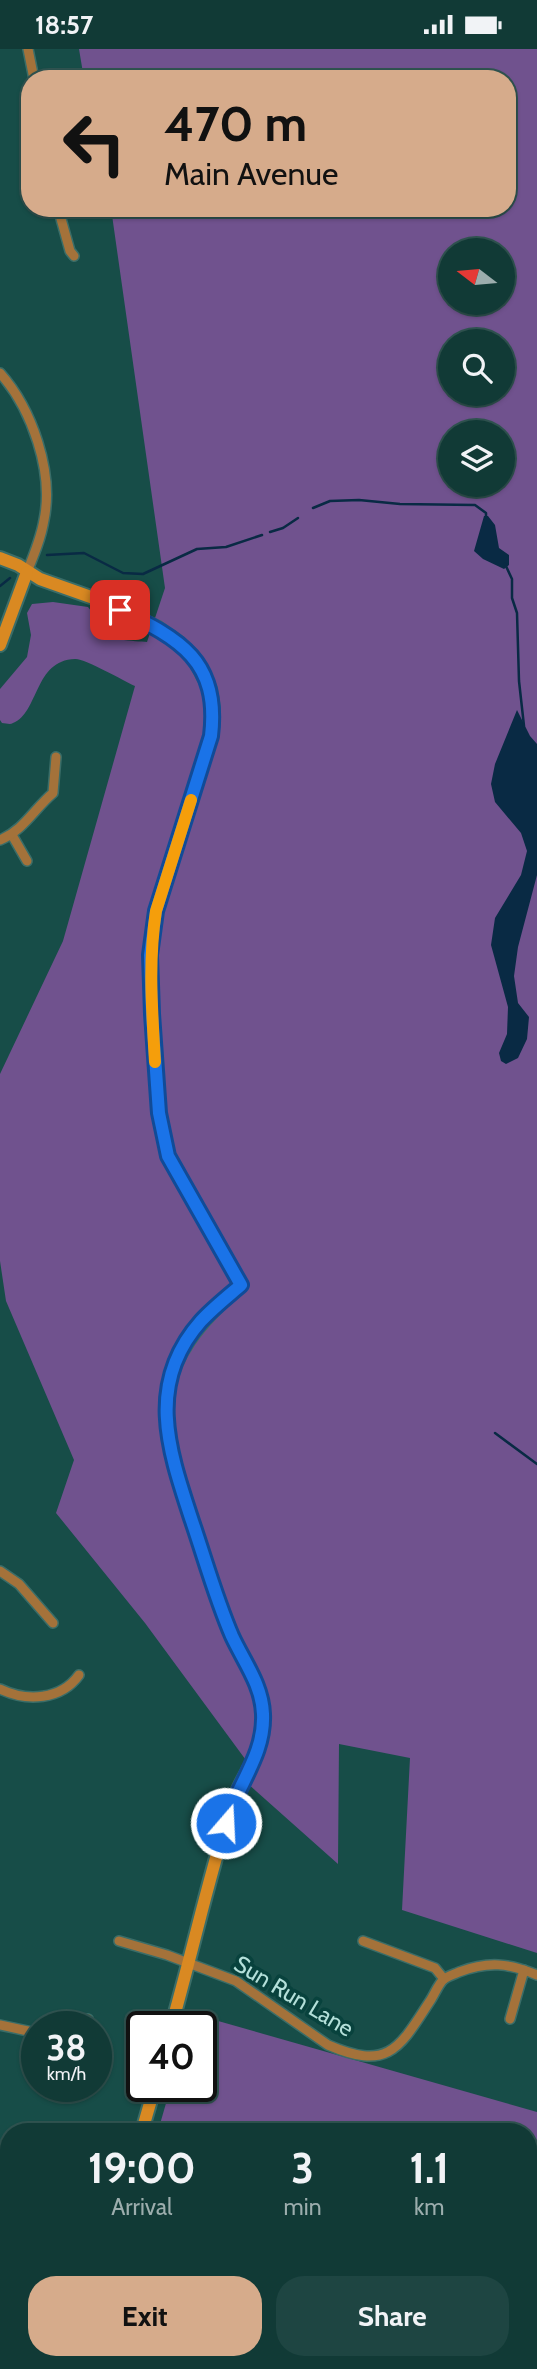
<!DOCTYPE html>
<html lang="en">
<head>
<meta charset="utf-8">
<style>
	:root { --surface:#113a36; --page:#1e4542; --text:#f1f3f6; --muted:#9cadad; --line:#305451; --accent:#d6ab8b }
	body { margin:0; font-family:Cabin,sans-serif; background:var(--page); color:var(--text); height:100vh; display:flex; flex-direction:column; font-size:26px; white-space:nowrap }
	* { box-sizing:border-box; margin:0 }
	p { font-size:23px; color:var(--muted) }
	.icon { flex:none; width:38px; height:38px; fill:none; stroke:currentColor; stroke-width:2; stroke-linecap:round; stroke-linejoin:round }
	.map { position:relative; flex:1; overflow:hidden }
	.side { position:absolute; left:0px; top:2074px; width:537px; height:247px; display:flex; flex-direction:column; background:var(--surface); border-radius:28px 28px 0 0; box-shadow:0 2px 5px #0004,0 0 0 2px var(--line) }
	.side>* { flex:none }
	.hud { position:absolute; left:21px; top:21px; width:495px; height:147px; border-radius:28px; box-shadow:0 2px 5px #0004,0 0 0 2px var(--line); background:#d6ab8b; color:#111; overflow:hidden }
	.needle { width:46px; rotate:286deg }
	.buttons { position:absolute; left:438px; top:189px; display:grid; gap:14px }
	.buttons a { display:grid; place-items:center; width:77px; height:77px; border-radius:50%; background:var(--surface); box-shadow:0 2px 5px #0004,0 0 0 2px var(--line); font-size:35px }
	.speed { position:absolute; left:21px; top:1962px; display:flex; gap:14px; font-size:35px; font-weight:700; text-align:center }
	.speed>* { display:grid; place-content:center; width:91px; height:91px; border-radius:50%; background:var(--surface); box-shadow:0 2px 5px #0004,0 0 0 2px var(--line); line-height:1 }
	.speed small { font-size:18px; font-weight:400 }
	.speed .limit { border:4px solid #111; border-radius:10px; background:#fff; color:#111 }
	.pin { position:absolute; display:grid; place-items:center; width:60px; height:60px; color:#fff; margin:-30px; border-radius:14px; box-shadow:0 4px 10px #0006 }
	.me { position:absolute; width:77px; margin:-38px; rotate:19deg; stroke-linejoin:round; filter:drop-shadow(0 0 5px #0008) }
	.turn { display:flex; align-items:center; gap:24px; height:147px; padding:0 28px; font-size:32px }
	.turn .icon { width:91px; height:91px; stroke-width:2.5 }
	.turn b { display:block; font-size:49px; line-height:60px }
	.eta { display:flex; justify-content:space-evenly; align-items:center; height:119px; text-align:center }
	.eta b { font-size:42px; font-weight:700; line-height:49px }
	.button { display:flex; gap:14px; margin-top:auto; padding:14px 28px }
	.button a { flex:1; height:80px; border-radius:28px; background:var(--accent); color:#111; font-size:28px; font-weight:700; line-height:80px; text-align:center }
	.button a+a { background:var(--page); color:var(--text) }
	.status { display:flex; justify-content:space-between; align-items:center; height:49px; padding:0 35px; background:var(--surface); direction:ltr }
	.status svg { height:19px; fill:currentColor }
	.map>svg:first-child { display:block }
	.green { fill:#70528e; fill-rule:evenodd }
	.water { fill:#092a44 }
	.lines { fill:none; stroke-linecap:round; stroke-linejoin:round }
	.stream { stroke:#092a44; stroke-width:2.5 }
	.street-casing { stroke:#3a6d68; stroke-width:12 }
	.secondary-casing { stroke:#3a6d68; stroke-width:16 }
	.street { stroke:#a4723a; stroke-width:9 }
	.secondary { stroke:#d98922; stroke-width:12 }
	.route-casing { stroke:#114b97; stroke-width:18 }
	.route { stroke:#1a73e8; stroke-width:12 }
	.slow { stroke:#f59e0b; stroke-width:12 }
	.labels { text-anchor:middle; stroke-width:7; stroke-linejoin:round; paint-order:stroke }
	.street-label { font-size:23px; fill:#b4e0da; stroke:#08423d }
</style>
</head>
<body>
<div class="status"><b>18:57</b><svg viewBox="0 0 49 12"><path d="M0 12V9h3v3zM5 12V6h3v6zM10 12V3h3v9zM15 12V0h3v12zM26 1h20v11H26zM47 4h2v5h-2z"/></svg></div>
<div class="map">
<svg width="537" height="2320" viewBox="0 0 537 2320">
	<rect width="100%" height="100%" fill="#174d48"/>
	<!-- green -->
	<g class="green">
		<path d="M 79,0 L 537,0 L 537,1904 L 402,1861 L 410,1709 L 339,1695 L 338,1815 L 246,1733 L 251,1718 L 145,1574 L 56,1464 L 74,1411 L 6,1252 L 0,1212 L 0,1025 L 63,892 L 135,637 C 124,632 84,609 75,610 C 34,611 39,664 13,674 C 10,676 6,674 2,674 L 0,671 L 0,640 L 27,608 L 31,586 L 27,564 L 32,555 L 53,553 L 88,558 L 95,567 C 95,573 92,579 96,583 C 103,591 136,592 147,593 L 165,539 L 111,159 L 508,159 L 508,30 L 84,30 ZM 450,201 L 502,201 L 502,254 L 450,254 ZM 450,292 L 502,292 L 502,345 L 450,345 ZM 450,383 L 502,383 L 502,436 L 450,436 Z"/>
		<path d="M 190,1964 L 537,2063 L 537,2320 L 94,2320 L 97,2312 L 528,2312 L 528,2082 L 158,2082 L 171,2037 L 201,2037 L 201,1978 L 187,1977 Z"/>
	</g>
	<!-- water -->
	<g class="water">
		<path d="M 484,467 L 488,467 L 495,476 L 499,499 L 509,506 L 509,516 L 504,520 L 483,510 L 474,502 Z"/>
		<path d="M 517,661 L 530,687 L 537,695 L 537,826 L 518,898 L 514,927 L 518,954 L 529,968 L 527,990 L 518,1009 L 506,1015 L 501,1012 L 499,1004 L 507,985 L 508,958 L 491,896 L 495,869 L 521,826 L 527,802 L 521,784 L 495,753 L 491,735 L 495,715 Z"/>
	</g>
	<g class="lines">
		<!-- stream -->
		<g class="stream">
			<path d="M 313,459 L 330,452 L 359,451 L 400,455 L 475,456 L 486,464 L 486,468"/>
			<path d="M 270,483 L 283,479 L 298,469"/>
			<path d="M 47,506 L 84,504 L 123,524 L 143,525 L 197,500 L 226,498 L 262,486"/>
			<path d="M 505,515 L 512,530 L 512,549 L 517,564 L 519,632 L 524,677"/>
			<path d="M 0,537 L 10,529"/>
			<path d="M 495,1384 L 537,1415"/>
		</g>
		<!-- street casing -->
		<g class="street-casing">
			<g id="street">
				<path d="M 28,0 L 34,30"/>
				<path d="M 58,159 L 70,202 L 74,207"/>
				<path d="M 0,324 C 32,360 54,423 44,471 C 41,489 34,506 27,523"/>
				<path d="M 12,786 L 27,812"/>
				<path d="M 0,791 C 24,781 34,760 53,744 L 56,708"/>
				<path d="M 0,1522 L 19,1535 L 53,1574"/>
				<path d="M 0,1640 C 27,1653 61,1651 79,1626"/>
				<path d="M 119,1892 L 167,1906 L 236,1932 L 328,1996 C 388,2022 399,2000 430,1952 C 434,1946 439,1934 444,1930 C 448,1927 455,1925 459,1923 C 488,1912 509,1914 537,1926"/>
				<path d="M 363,1892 L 435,1919 L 444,1930"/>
				<path d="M 510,1970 L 524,1921"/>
				<path d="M 0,1976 L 37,1984"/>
				<path d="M 75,1978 L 88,1970"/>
				<path d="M 0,2103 L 9,2105"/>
				<path d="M 0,2306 L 9,2309"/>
				<path d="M 17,2312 L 51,2320"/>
			</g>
		</g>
		<!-- secondary casing -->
		<g class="secondary-casing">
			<g id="secondary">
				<path d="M 0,509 L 18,516 L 40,530 L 102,552 L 158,579 L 178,593 L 194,609 L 210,640 L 213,659 L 211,687 L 156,862 L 150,906 L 152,965 L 159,1064 L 168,1107 L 241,1236 C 147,1316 156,1363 192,1471 C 205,1510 216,1549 232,1586 C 244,1614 264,1638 263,1670 C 262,1711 242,1723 231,1758 C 208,1830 192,1905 171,1978"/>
				<path d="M 0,596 L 27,523"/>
				<path d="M 142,2082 L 155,2037"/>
				<path d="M 78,2320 L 80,2312"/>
			</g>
		</g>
		<!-- street -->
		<use href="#street" class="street"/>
		<!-- secondary -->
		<use href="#secondary" class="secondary"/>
	</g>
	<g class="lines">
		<!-- route casing -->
		<g class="route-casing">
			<path id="route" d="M 120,561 C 180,590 220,612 211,687 L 156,862 L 150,906 L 152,965 L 159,1064 L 168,1107 L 241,1236 C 227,1248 213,1259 201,1272 C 145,1335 169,1402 192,1472 C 205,1510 216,1550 232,1587 C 244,1613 262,1636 263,1665 C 265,1706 237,1736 226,1774"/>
		</g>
		<!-- route -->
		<use href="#route" class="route"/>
		<!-- slow -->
		<path class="slow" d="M 155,1013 C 152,962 148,912 156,862 L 191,751"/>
	</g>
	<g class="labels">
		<!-- street labels -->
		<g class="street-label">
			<text transform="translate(294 1947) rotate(31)" y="8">Sun Run Lane</text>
		</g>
	</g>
</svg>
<div class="buttons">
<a><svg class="needle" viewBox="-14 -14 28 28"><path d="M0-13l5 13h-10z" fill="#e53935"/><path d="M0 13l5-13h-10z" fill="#9cadad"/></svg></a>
<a><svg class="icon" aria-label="search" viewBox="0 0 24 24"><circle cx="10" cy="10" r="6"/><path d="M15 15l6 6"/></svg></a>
<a><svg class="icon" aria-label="layers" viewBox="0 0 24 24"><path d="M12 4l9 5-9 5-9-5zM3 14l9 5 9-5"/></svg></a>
</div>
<div class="speed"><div>38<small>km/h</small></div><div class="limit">40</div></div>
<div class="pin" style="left:120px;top:561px;background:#d93025"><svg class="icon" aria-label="arrive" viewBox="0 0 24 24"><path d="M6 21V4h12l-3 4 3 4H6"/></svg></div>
<svg class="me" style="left:226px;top:1774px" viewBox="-20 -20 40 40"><circle r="17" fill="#1a73e8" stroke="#fff" stroke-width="3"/><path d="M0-11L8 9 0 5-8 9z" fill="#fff"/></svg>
<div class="hud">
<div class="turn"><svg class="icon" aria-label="left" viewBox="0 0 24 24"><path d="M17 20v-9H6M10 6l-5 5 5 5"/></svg><div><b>470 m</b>Main Avenue</div></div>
</div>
<section class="side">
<div class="eta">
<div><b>19:00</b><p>Arrival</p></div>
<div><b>3</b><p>min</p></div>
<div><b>1.1</b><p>km</p></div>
</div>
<div class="button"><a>Exit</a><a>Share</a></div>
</section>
</div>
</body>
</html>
